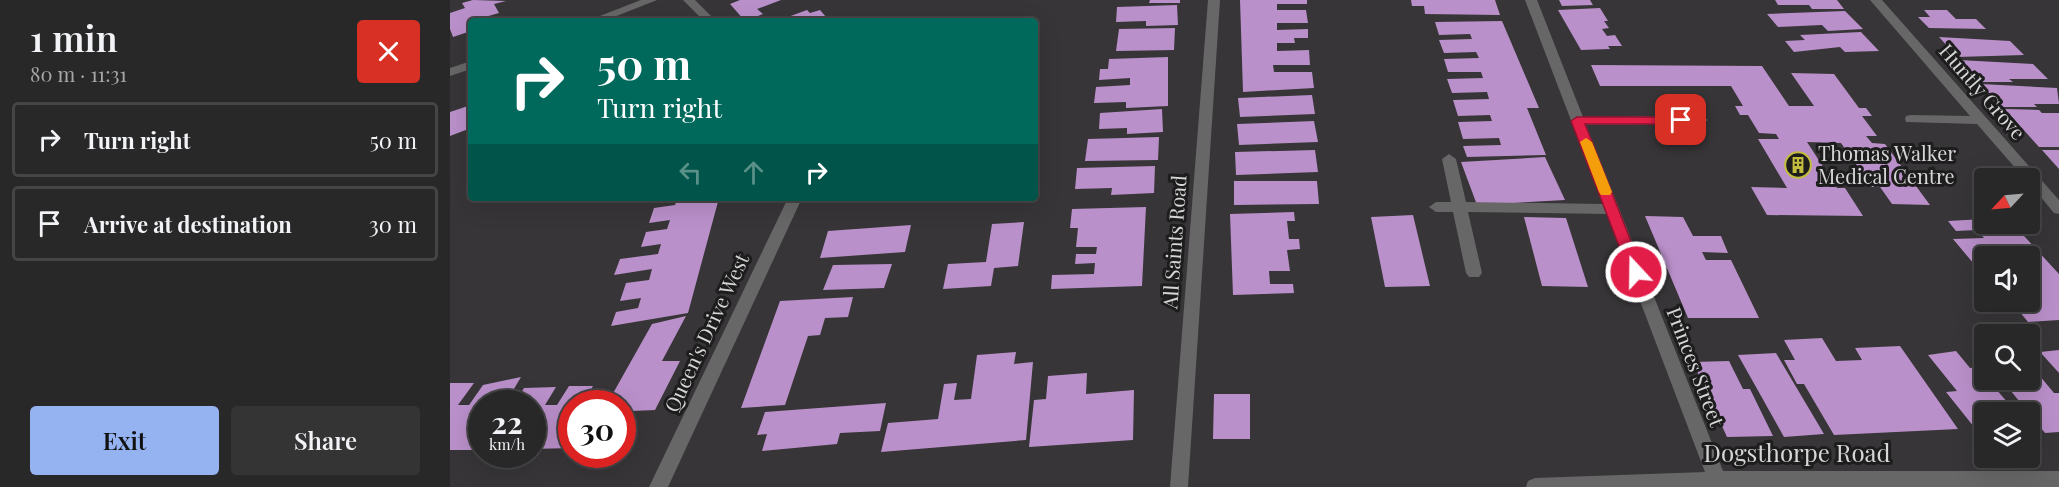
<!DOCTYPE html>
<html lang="en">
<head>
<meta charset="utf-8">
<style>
	:root { --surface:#292829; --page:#353435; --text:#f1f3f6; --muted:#a5a6a8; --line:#454446; --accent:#95b2f1 }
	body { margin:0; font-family:"Playfair Display",serif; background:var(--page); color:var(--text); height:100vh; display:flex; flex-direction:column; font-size:22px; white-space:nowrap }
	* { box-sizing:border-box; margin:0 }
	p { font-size:20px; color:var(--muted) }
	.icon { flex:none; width:33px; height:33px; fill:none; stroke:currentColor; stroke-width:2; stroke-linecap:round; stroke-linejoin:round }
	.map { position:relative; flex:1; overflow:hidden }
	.sheet { display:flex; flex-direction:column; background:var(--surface); width:450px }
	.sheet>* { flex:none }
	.hud { position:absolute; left:18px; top:18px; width:570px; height:183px; border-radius:6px; box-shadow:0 6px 24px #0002,0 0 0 2px var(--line); background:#00695c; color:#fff; overflow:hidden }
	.needle { width:39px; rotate:244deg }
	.tools { position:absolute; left:1524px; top:168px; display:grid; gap:12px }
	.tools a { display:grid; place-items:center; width:66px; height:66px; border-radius:6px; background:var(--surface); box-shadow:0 6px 24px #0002,0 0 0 2px var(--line); font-size:30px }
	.speed { position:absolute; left:18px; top:390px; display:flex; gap:12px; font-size:30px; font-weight:700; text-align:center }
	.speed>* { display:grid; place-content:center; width:78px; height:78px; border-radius:50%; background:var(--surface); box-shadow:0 6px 24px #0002,0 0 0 2px var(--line); line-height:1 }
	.speed small { font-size:15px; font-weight:400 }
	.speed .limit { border:9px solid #d22; background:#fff; color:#111 }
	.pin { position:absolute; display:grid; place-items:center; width:51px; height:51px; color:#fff; margin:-26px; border-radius:12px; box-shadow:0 3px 9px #0006 }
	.me { position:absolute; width:66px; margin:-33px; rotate:339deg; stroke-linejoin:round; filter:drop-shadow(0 0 4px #0008) }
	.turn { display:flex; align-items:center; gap:21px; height:126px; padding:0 30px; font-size:27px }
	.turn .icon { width:78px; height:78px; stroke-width:2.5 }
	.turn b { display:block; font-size:42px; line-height:51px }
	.lanes { display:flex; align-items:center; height:57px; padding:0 30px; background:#0003; justify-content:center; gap:30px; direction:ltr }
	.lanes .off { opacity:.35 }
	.round { display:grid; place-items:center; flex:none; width:63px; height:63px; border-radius:6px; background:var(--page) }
	.headline { display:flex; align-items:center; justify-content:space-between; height:102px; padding:0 30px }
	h1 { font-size:36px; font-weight:600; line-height:45px }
	.action { display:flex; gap:12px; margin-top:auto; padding:12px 30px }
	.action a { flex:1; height:69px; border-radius:6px; background:var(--accent); color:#111; font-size:24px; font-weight:600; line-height:69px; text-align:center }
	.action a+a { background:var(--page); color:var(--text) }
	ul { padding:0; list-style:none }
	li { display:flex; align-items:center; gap:18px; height:75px; margin:0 12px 9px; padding:0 18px; border:3px solid var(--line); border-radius:6px }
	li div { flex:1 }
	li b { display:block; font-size:22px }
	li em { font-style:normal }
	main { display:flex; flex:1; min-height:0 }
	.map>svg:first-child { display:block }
	.building { fill:#ba90ca }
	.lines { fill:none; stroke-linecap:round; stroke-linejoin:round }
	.minor { fill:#686768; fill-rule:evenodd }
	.route { fill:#e11d48; stroke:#92132f; stroke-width:1.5 }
	.slow { fill:#f59e0b }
	.labels { text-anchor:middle; stroke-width:6; stroke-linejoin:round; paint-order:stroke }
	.street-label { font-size:20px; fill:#d7d6d7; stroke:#1e1d1e }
	.poi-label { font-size:20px; fill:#d7d6d7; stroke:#1e1d1e; text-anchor:start }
	.near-street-label { font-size:24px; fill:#d7d6d7; stroke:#1e1d1e }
</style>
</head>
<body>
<main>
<section class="sheet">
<div class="headline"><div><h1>1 min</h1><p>80 m · 11:31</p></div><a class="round" style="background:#d93025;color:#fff"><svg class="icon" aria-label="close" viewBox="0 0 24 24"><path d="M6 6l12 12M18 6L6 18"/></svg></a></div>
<ul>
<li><svg class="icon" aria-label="right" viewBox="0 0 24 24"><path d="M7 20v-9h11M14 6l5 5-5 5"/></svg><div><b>Turn right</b></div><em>50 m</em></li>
<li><svg class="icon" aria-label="arrive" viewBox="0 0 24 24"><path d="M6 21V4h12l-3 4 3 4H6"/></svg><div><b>Arrive at destination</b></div><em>30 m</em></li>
</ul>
<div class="action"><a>Exit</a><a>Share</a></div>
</section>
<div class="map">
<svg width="1609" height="487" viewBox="0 0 1609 487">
	<rect width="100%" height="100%" fill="#373537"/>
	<!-- building -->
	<g class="building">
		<path d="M 23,0 L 56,1 L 44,4 L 49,13 L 21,21 L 21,31 L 3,37 L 0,29 L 0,13 L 15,8 L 12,3 Z"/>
		<path d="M 290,0 L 331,0 L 307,9 L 313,14 L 295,21 L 280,4 Z"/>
		<path d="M 700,0 L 730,0 L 730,3 L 699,3 Z"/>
		<path d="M 790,0 L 857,0 L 857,4 L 827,4 L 827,10 L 856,10 L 858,23 L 827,23 L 827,30 L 858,29 L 858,38 L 844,38 L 845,43 L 827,43 L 827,51 L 859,50 L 860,65 L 823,65 L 824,72 L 862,72 L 864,88 L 793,92 Z"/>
		<path d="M 961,0 L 1045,0 L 1050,15 L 975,14 L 974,6 L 962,6 Z"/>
		<path d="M 1109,0 L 1140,0 L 1143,5 L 1112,6 Z"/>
		<path d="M 1325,0 L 1387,0 L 1394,9 L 1362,9 L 1359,5 L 1328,5 Z"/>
		<path d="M 727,5 L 728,25 L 696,26 L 696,21 L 666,22 L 667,7 Z"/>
		<path d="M 1150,8 L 1158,21 L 1154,21 L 1159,28 L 1152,29 L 1157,36 L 1165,35 L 1172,46 L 1158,46 L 1160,49 L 1131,50 L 1108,10 Z"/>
		<path d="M 357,10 L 360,13 L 370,10 L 376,17 L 367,21 L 327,21 Z"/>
		<path d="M 1474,10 L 1497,10 L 1506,19 L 1526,19 L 1536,29 L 1479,28 L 1468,17 L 1480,17 Z"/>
		<path d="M 1395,11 L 1413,29 L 1378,31 L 1372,25 L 1328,27 L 1317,14 Z"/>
		<path d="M 1052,21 L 1089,108 L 1077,108 L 1096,155 L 1017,157 L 1013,146 L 1051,145 L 1049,138 L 1013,139 L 1008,122 L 1042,121 L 1040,115 L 1008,116 L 1003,100 L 1039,99 L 1037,92 L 1002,93 L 997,79 L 1033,78 L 1031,72 L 998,72 L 994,59 L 1029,58 L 1026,52 L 994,53 L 989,40 L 1022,39 L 1020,34 L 989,35 L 985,22 Z"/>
		<path d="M 725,28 L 724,50 L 666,51 L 669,29 Z"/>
		<path d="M 1411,32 L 1429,51 L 1395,52 L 1390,47 L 1344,52 L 1335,41 L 1355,40 L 1350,35 Z"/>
		<path d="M 1489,37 L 1560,41 L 1574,55 L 1507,57 Z"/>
		<path d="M 718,57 L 718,106 L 676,108 L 676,102 L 644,103 L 646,87 L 680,85 L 680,78 L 649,80 L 650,69 L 658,69 L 659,59 Z"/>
		<path d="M 1509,60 L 1583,64 L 1598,79 L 1559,79 L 1563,82 L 1529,82 Z"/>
		<path d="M 1141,65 L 1312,66 L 1339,106 L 1364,106 L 1341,73 L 1384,74 L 1409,108 L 1416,108 L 1422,116 L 1412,116 L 1427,136 L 1416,136 L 1422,143 L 1435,144 L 1480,205 L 1442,204 L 1430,187 L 1422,187 L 1391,143 L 1357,142 L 1387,188 L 1395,188 L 1413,216 L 1317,215 L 1301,187 L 1337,188 L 1308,139 L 1329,139 L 1326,134 L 1309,133 L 1298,115 L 1290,115 L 1285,106 L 1293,106 L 1281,86 L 1150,86 Z"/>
		<path d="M 1531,84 L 1607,88 L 1609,104 L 1584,104 L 1587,107 L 1552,107 Z"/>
		<path d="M 862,95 L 865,114 L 790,117 L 788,98 Z"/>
		<path d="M 21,105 L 21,128 L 0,136 L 0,112 Z"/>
		<path d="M 712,109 L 713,132 L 677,134 L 677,128 L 649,129 L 650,113 Z"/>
		<path d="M 1555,109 L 1589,110 L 1592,113 L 1609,113 L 1609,147 L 1589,147 Z"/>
		<path d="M 864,121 L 868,142 L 789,145 L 787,124 Z"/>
		<path d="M 709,137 L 708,160 L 635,161 L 638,139 Z"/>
		<path d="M 865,150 L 868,172 L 786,175 L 785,152 Z"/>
		<path d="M 1592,150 L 1609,150 L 1609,169 Z"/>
		<path d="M 1095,157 L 1115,200 L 1027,205 L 1011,162 Z"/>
		<path d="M 705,166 L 704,193 L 661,195 L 662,188 L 625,189 L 627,168 Z"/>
		<path d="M 784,181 L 867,181 L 869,204 L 784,205 Z"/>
		<path d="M 228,198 L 269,198 L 238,313 L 161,326 L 166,312 L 188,308 L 191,298 L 170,301 L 176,283 L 199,280 L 202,269 L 164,275 L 170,259 L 208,254 L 211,244 L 191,247 L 196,232 L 217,229 L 220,220 L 199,223 L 204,208 L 225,205 Z"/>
		<path d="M 696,207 L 692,286 L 601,289 L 602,275 L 644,274 L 645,263 L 625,264 L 626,254 L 646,254 L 647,247 L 626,247 L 628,228 L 620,228 L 622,209 Z"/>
		<path d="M 844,212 L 845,221 L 837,221 L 839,239 L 849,239 L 850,249 L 837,250 L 840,271 L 819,271 L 820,284 L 843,284 L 844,293 L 783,295 L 780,214 Z"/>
		<path d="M 963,215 L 980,286 L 935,287 L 921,217 Z"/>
		<path d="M 1195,216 L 1233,217 L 1243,236 L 1271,236 L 1278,253 L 1252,252 L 1256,260 L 1281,260 L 1309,318 L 1238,318 Z"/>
		<path d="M 1074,217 L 1116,218 L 1138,287 L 1092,286 Z"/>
		<path d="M 1534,219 L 1534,224 L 1563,224 L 1609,274 L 1609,320 L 1578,322 L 1565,306 L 1567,306 L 1563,302 L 1580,302 L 1580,256 L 1534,256 L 1534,276 L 1503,239 L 1534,238 L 1527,230 L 1506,231 L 1498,221 Z"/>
		<path d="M 574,222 L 568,266 L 544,268 L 541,286 L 493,289 L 498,264 L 536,262 L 542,224 Z"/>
		<path d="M 461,225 L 455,252 L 370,258 L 378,231 Z"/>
		<path d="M 442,264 L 434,288 L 373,290 L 383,265 Z"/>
		<path d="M 403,297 L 398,317 L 375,318 L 370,335 L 358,336 L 335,405 L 291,408 L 330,301 Z"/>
		<path d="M 236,316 L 212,361 L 230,361 L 205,410 L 181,411 L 172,427 L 172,404 L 157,404 L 202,324 Z"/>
		<path d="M 1372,338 L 1386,361 L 1412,360 L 1405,348 L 1450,346 L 1508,429 L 1384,435 L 1354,384 L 1347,384 L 1334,360 L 1345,360 L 1334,340 Z"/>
		<path d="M 1609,350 L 1609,373 L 1590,352 Z"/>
		<path d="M 1506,351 L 1520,368 L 1527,367 L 1534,376 L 1534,380 L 1538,380 L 1566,412 L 1534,412 L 1534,431 L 1528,432 L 1496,392 L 1507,391 L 1478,355 Z"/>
		<path d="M 566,352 L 564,364 L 583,362 L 576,440 L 431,452 L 438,423 L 488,419 L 494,384 L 507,383 L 504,400 L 521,399 L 527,355 Z"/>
		<path d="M 1326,353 L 1374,434 L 1334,437 L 1288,355 Z"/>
		<path d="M 1279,361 L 1293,389 L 1300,389 L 1323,436 L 1277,437 L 1243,362 Z"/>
		<path d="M 1580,364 L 1604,393 L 1609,393 L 1609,432 L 1595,433 L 1552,380 L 1580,380 Z"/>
		<path d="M 637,373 L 636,394 L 684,390 L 683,440 L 579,447 L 584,400 L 596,399 L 598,376 Z"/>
		<path d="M 71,377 L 55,404 L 32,404 L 32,450 L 0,450 L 0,383 L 24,383 L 8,405 L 19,405 L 33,385 Z"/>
		<path d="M 119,386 L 143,386 L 133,404 L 122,404 L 122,448 L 82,449 L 82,404 L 64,404 L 74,388 L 106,387 L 95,405 L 107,405 Z"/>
		<path d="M 764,394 L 800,394 L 800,439 L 763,439 Z"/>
		<path d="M 436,403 L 430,431 L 390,433 L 387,444 L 312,451 L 317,434 L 307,435 L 315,412 Z"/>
	</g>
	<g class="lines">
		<!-- minor -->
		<g class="minor">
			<path d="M 191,0 L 207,0 L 154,21 L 137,21 Z"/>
			<path d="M 233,0 L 245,0 L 266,21 L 254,21 Z"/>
			<path d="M 758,0 L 770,0 L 738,487 L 720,487 Z"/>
			<path d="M 1075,0 L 1087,0 L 1133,117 L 1251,116 L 1258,120 L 1251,124 L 1136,125 L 1273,471 L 1609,471 L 1609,487 L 1076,487 L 1078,481 L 1085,478 L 1255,472 L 1157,214 L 1018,212 L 1032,273 L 1029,277 L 1019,277 L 1016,273 L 1003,212 L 986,212 L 979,207 L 986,202 L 1001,202 L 992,159 L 999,154 L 1006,159 L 1016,202 L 1153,204 Z"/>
			<path d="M 1420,0 L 1432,0 L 1609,200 L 1609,214 L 1604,213 L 1580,184 L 1580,178 L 1574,178 L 1527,124 L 1456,122 L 1455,119 L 1456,116 L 1461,115 L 1520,116 Z"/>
			<path d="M 21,61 L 21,69 L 0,76 L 0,68 Z"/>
			<path d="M 338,198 L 352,198 L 218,487 L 199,487 Z"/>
		</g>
	</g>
	<!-- route -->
	<path class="route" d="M 1127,117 L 1231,117 L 1237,120 L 1231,124 L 1135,124 L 1193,272 L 1191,276 L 1186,277 L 1179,272 L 1121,121 Z"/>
	<!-- slow -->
	<path class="slow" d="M 1136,138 L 1142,142 L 1162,192 L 1160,195 L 1151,195 L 1149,192 L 1130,142 Z"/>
	<!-- icons -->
	<defs>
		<g id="building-ring" transform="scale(1.35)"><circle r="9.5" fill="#1e1d1e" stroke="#c3bd3e" stroke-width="1.5"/><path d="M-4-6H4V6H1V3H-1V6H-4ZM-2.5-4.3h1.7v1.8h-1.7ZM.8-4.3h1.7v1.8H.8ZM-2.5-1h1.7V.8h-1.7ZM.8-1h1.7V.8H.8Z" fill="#c3bd3e"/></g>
	</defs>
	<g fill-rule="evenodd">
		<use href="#building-ring" x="1348" y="165"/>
	</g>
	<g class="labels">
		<!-- street labels -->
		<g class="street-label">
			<text transform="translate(1532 92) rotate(49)" y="7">Huntly Grove</text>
			<text transform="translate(725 242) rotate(-86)" y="7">All Saints Road</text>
			<text transform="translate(257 333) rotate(-65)" y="7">Queen's Drive West</text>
			<text transform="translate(1245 367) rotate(69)" y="7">Princes Street</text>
		</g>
		<!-- poi labels -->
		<g class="poi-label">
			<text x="1368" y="161">Thomas Walker<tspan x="1368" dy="23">Medical Centre</tspan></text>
		</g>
		<!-- near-street labels -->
		<g class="near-street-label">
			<text x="1347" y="462">Dogsthorpe Road</text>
		</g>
	</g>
</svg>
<div class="tools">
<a><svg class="needle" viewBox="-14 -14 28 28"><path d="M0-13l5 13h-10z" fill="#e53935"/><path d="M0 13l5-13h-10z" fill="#a5a6a8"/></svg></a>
<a><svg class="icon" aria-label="sound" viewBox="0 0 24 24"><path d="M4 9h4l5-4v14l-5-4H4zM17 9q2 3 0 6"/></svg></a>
<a><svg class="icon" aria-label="search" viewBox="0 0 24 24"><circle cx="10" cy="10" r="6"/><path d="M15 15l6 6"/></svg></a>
<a><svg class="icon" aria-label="layers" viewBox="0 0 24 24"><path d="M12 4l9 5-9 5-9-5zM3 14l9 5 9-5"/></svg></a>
</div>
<div class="speed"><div>22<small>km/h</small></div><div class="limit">30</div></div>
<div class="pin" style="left:1231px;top:120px;background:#d93025"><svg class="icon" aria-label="arrive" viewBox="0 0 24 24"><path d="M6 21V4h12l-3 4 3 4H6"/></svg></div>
<svg class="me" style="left:1186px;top:272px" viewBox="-20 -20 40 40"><circle r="17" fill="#e11d48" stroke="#fff" stroke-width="3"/><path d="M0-11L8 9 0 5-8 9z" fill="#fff"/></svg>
<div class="hud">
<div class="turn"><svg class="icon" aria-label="right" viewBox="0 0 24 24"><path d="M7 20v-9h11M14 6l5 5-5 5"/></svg><div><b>50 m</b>Turn right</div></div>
<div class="lanes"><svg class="icon off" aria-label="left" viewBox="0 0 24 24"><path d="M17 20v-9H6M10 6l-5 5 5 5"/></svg><svg class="icon off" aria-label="ahead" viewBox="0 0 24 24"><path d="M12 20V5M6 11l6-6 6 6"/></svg><svg class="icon" aria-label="right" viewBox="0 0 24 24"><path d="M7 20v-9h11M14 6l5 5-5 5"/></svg></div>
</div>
</div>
</main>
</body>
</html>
